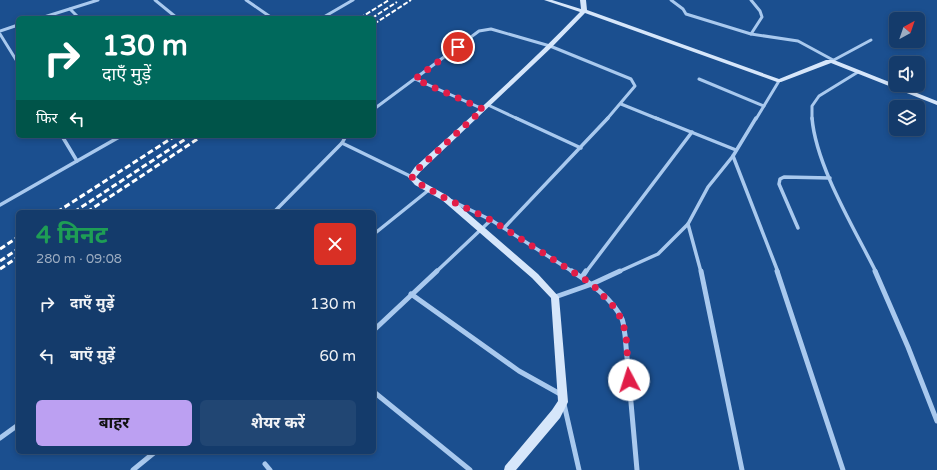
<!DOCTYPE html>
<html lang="hi">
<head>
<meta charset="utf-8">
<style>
	:root { --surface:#143b6b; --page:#214673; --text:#f1f3f6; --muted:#9dadc1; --line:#33557e; --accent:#bca0f2 }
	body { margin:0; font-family:"Varela Round","Noto Sans Devanagari",sans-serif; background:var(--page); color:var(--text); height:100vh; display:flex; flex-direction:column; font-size:15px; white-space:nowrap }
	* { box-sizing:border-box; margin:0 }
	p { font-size:13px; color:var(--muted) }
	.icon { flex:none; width:22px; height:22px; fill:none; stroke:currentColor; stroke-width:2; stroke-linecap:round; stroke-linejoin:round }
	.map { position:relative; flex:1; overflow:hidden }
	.details { position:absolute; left:16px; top:210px; width:360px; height:244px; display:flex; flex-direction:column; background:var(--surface); border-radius:6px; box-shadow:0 2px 6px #0003,0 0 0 1px var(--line) }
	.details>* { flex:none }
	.banner { position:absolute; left:16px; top:16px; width:360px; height:122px; border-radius:6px; box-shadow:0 2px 6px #0003,0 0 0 1px var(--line); background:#00695c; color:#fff; overflow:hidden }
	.needle { width:26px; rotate:40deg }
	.fabs { position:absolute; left:889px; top:12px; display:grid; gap:8px }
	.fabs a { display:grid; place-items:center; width:36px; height:36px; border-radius:6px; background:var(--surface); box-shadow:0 2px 6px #0003,0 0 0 1px var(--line); font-size:20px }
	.pin { position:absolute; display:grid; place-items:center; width:34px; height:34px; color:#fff; margin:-17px; border:2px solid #fff; border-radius:50%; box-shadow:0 1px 4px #0007 }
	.me { position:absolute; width:44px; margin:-22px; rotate:355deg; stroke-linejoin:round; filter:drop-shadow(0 0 3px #0008) }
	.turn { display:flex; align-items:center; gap:14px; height:84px; padding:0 20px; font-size:18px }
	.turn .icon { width:52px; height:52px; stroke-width:2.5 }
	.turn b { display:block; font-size:28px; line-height:34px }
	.then { display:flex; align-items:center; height:38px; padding:0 20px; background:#0003; gap:8px; font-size:15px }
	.round { display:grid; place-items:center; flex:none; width:42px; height:42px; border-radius:6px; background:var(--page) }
	.headline { display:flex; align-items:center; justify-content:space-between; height:68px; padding:0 20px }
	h1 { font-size:24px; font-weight:700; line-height:30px; color:#1e9e55 }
	.button { display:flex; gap:8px; margin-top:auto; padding:8px 20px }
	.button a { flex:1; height:46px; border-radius:6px; background:var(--accent); color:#111; font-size:16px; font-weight:700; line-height:46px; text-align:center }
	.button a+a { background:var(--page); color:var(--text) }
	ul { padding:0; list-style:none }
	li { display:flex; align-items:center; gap:12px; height:52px; padding:0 20px }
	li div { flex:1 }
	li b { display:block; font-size:15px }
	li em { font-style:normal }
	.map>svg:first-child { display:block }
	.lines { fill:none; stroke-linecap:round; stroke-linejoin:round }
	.street-far2 { stroke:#a9c9ee; stroke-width:3 }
	.street-far1 { stroke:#a9c9ee; stroke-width:3.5 }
	.street { stroke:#a9c9ee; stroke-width:5 }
	.secondary { fill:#d6e6fa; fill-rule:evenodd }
	.rail-far1 { stroke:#fff; stroke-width:2; stroke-dasharray:5 2; stroke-linecap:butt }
	.rail { stroke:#fff; stroke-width:3; stroke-dasharray:6 3; stroke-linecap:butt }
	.route { stroke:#e11d48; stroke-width:7; stroke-dasharray:0 12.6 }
</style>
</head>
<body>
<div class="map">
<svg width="937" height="470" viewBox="0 0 937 470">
	<rect width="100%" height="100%" fill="#1b4f8f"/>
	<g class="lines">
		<!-- street-far2 -->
		<g class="street-far2">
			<path d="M 155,0 L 177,18"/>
			<path d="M 246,0 L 272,18"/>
			<path d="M 671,0 L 683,9 L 686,14 L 751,34 L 798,41 L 833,60"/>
			<path d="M 751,0 L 760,11 L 762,17 L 751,34"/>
			<path d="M 70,9 L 79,18"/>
			<path d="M 41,18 L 98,0"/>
			<path d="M 322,18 L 353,0"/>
			<path d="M 0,31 L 18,25"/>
			<path d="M 0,34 L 18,63"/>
			<path d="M 832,61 L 871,40"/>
			<path d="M 415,79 L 483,109"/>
			<path d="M 699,79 L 764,106"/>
			<path d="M 621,104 L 658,119"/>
			<path d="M 488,105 L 518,119"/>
			<path d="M 374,109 L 479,31 L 491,29 L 550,46 L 631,79 L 635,86 L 607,119"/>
			<path d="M 756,119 L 779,81"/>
			<path d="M 812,119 L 812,106 L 819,96 L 858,72"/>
		</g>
		<!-- street-far1 -->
		<g class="street-far1">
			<path d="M 516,118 L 581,148"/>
			<path d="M 656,118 L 736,150"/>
			<path d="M 812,118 C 816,166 854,228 876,272"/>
			<path d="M 342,143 L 412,177"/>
			<path d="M 733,156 L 778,272"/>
			<path d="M 77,161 L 121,136"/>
			<path d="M 452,201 L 491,220 L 573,272"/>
			<path d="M 0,205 L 77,161 L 62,136"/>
			<path d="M 274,212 L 342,143 L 346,136"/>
			<path d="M 688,224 L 701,272"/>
			<path d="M 504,228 L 608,118"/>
			<path d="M 798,228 L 779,184 L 780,179 L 784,177 L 830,178"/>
			<path d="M 374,234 L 430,189"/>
			<path d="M 436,272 L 491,220"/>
			<path d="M 586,272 L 692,132"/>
			<path d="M 618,272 L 658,254 L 688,224 L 708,187 L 733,156 L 756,118"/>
		</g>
		<!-- street -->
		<g class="street">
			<path d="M 572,271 C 590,283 612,298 622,319 C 624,324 624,330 625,335 L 637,470"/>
			<path d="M 701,271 L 742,470"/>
			<path d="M 777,271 L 843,470"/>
			<path d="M 875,271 L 908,347 L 937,421"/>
			<path d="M 582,277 L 586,271"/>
			<path d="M 411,294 L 519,371 L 562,395"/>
			<path d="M 555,297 L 592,284 L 620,271"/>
			<path d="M 374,330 L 437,271"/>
			<path d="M 374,392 L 470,470"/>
			<path d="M 564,404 L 579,470"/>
			<path d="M 0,438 L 18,425"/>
			<path d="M 265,464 L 270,470"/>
			<path d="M 133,470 L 155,452"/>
		</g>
		<!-- secondary -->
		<path class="secondary" d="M 544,0 L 552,0 L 581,9 L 580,0 L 586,0 L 587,10 L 779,79 L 826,60 L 834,60 L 937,101 L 937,105 L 831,63 L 781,82 L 777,82 L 585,13 L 552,47 L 421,171 L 416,177 L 421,181 L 448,196 L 538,274 L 559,297 L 568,402 L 560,418 L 516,470 L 504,470 L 505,466 L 552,410 L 558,401 L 551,298 L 532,278 L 442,200 L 415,185 L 408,177 L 415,167 C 472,116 528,66 580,12 Z"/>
		<!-- rail-far1 -->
		<g class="rail-far1">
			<path d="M 360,18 L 389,0"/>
			<path d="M 372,18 L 397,2"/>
			<path d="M 374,24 L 411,0"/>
		</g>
		<!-- rail -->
		<g class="rail">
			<path d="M 57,212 L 175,136"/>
			<path d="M 74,212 L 190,136"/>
			<path d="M 87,212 L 202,136"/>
			<path d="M 0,249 L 18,237"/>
			<path d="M 0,261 L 18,249"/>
			<path d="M 0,269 L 18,257"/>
		</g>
	</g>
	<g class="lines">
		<!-- route -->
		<path class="route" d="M 458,47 L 415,79 L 483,109 L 418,169 L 412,177 L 418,183 L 445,198 L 491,220 L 592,284 L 614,307 L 622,320 L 626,335 L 629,380"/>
	</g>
</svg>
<div class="fabs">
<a><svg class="needle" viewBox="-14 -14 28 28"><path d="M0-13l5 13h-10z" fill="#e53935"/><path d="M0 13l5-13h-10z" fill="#9dadc1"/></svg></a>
<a><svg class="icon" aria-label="sound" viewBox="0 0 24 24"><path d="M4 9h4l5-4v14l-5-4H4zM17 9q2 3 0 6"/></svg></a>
<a><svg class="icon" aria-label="layers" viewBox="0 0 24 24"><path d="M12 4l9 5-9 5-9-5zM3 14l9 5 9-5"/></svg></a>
</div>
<div class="pin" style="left:458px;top:47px;background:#d93025"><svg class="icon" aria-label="arrive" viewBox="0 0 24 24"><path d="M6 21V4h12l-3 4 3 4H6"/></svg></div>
<svg class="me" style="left:629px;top:380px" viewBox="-20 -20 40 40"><circle r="19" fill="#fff"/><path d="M0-13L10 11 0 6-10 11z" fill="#e11d48"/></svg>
<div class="banner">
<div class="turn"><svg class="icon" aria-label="right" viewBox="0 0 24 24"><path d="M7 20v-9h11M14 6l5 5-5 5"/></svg><div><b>130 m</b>दाएँ मुड़ें</div></div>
<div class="then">फिर<svg class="icon" aria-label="left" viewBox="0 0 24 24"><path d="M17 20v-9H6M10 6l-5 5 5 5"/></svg></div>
</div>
<section class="details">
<div class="headline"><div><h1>4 मिनट</h1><p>280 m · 09:08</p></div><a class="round" style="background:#d93025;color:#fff"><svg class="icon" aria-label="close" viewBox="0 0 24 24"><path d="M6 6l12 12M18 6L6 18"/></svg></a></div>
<ul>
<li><svg class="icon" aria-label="right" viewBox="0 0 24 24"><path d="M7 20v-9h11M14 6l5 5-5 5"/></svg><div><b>दाएँ मुड़ें</b></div><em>130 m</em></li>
<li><svg class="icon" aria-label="left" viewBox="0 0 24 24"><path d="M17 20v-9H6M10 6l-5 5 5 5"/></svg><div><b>बाएँ मुड़ें</b></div><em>60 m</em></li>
</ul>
<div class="button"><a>बाहर</a><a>शेयर करें</a></div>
</section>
</div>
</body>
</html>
